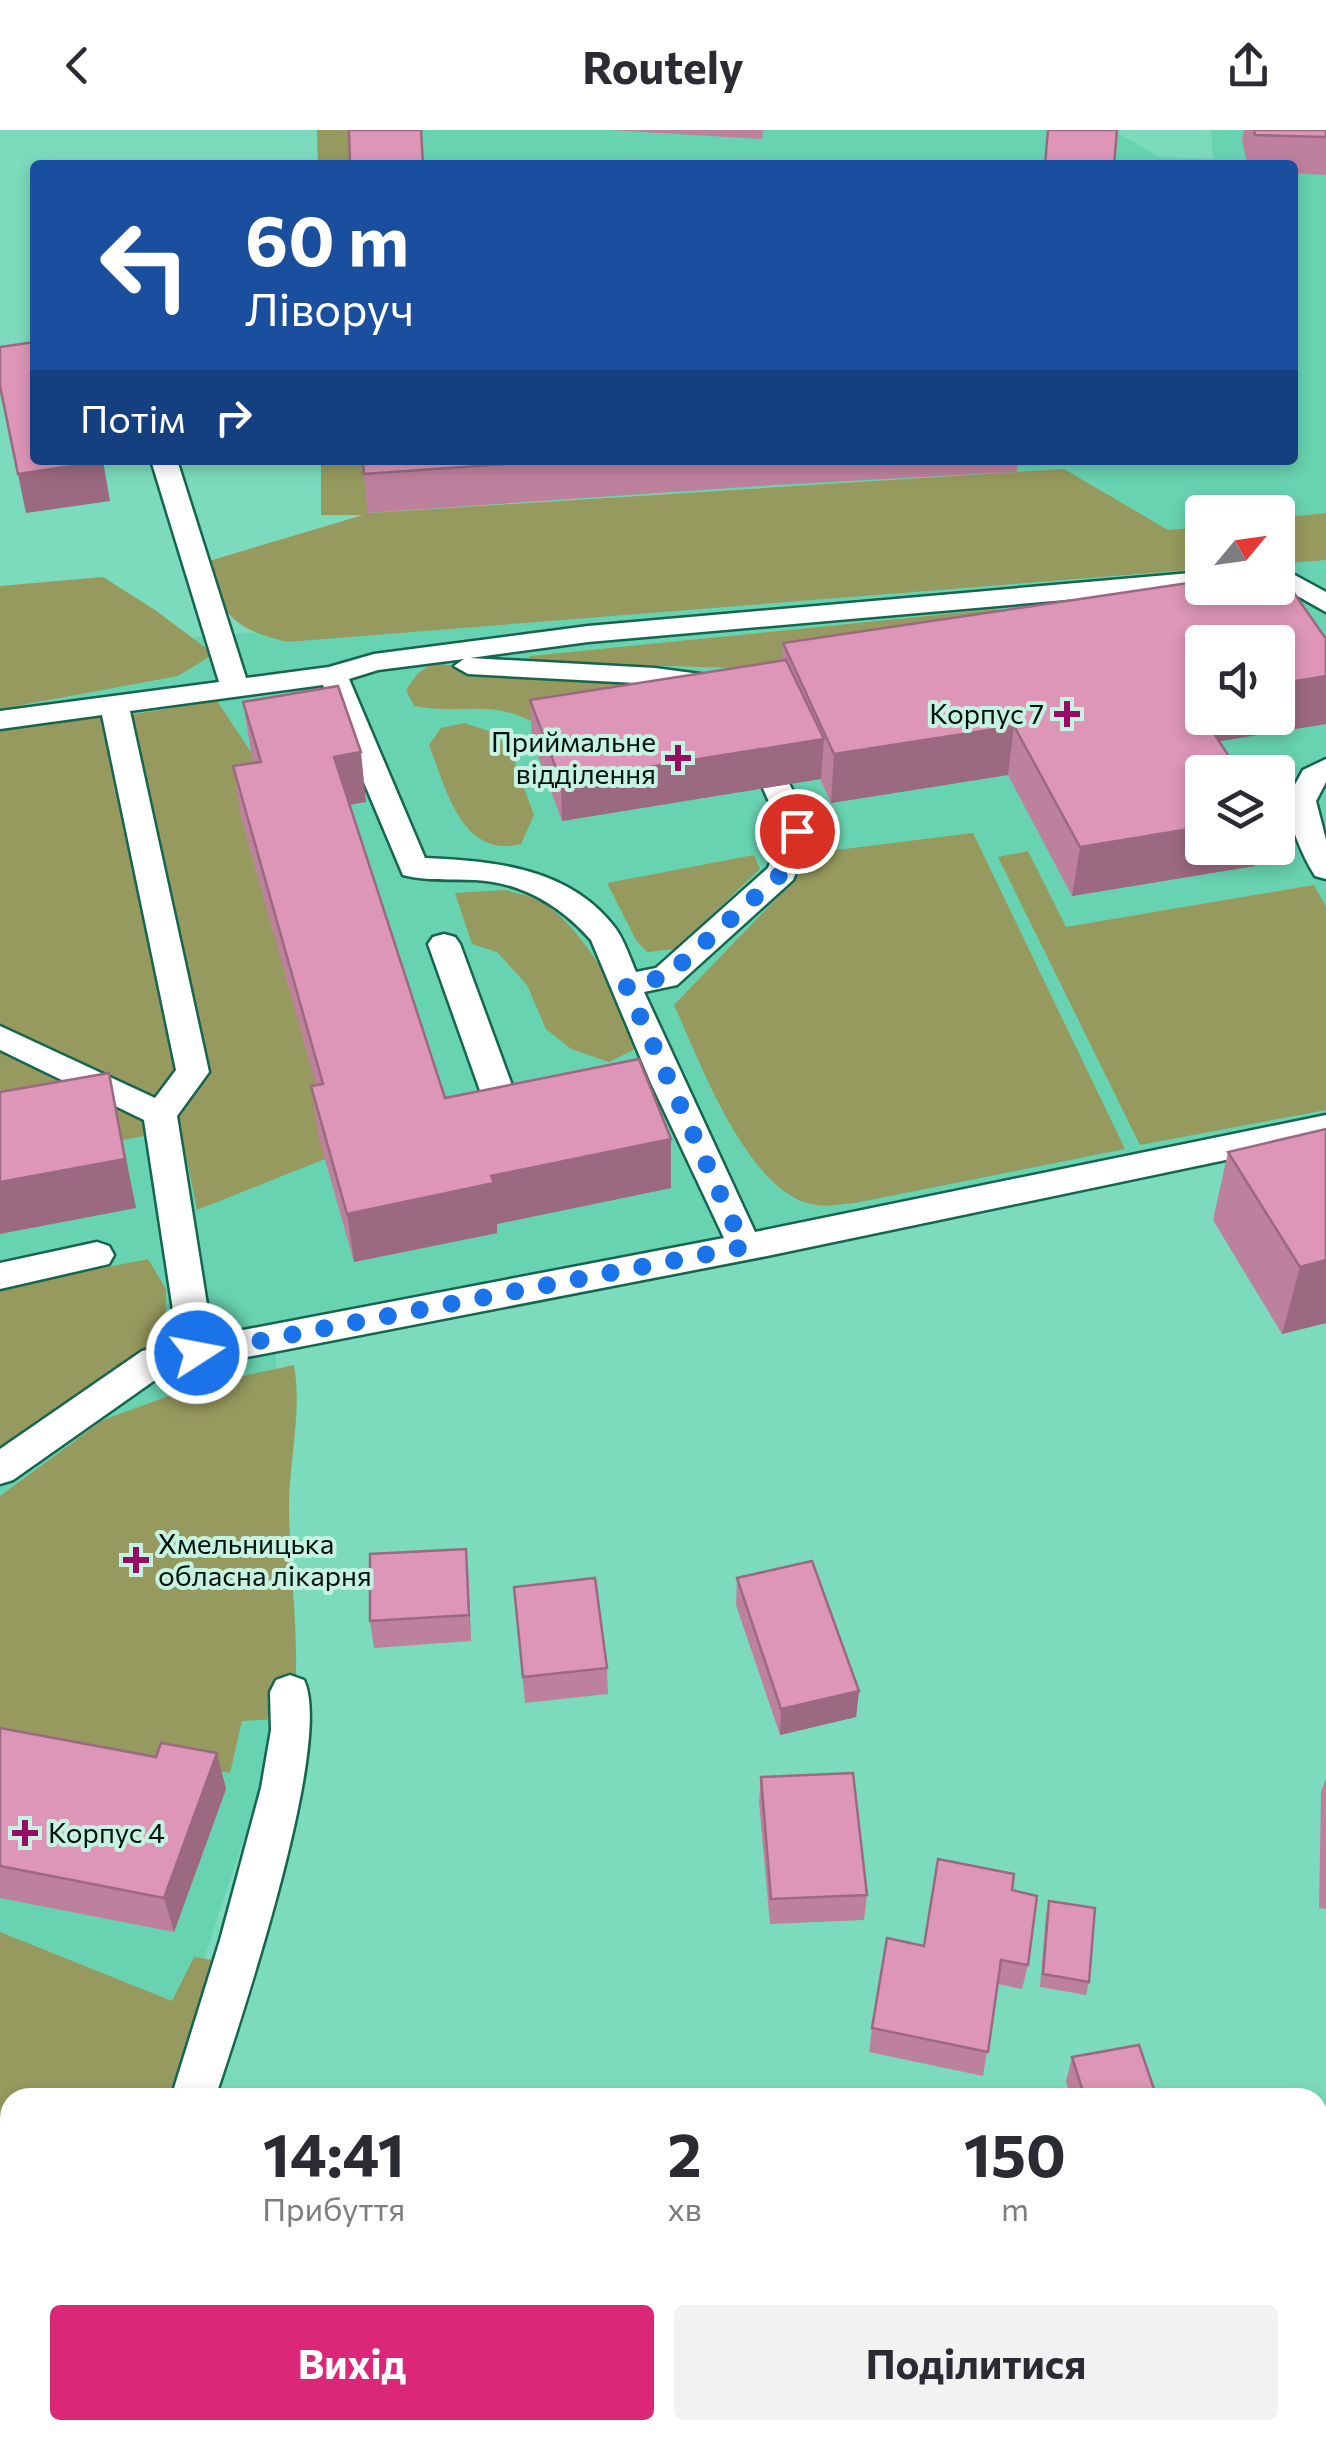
<!DOCTYPE html>
<html lang="uk">
<head>
<meta charset="utf-8">
<style>
	:root { --surface:#fff; --page:#f2f2f3; --text:#2b2b33; --muted:#7c7c81; --accent:#db2777 }
	body { margin:0; font-family:Commissioner,sans-serif; background:var(--page); color:var(--text); height:100vh; display:flex; flex-direction:column; font-size:38px; white-space:nowrap }
	* { box-sizing:border-box; margin:0 }
	p { font-size:32px; color:var(--muted) }
	.icon { flex:none; width:55px; height:55px; fill:none; stroke:currentColor; stroke-width:2; stroke-linecap:round; stroke-linejoin:round }
	.map { position:relative; flex:1; overflow:hidden }
	.side { position:absolute; left:0px; top:1958px; width:1328px; height:352px; display:flex; flex-direction:column; background:var(--surface); border-radius:30px 30px 0 0; box-shadow:0 5px 15px #0003 }
	.side>* { flex:none }
	.hud { position:absolute; left:30px; top:30px; width:1268px; height:305px; border-radius:10px; box-shadow:0 5px 15px #0003; background:#1a4fa0; color:#fff; overflow:hidden }
	.needle { width:65px; rotate:61deg }
	.buttons { position:absolute; left:1185px; top:365px; display:grid; gap:20px }
	.buttons a { display:grid; place-items:center; width:110px; height:110px; border-radius:10px; background:var(--surface); box-shadow:0 5px 15px #0003; font-size:50px }
	.pin { position:absolute; display:grid; place-items:center; width:85px; height:85px; color:#fff; margin:-42px; border:5px solid #fff; border-radius:50%; box-shadow:0 2px 10px #0007 }
	.me { position:absolute; width:110px; margin:-55px; rotate:79deg; stroke-linejoin:round; filter:drop-shadow(0 0 8px #0008) }
	.turn { display:flex; align-items:center; gap:35px; height:210px; padding:0 50px; font-size:45px }
	.turn .icon { width:130px; height:130px; stroke-width:2.5 }
	.turn b { display:block; font-size:70px; line-height:85px }
	.then { display:flex; align-items:center; height:95px; padding:0 50px; background:#0003; gap:20px; font-size:38px }
	.eta { display:flex; justify-content:space-evenly; align-items:center; height:170px; text-align:center }
	.eta b { font-size:60px; font-weight:700; line-height:70px }
	.cta { display:flex; gap:20px; margin-top:auto; padding:20px 50px }
	.cta a { flex:1; height:115px; border-radius:10px; background:var(--accent); color:#fff; font-size:40px; font-weight:700; line-height:115px; text-align:center }
	.cta a+a { background:var(--page); color:var(--text) }
	header { display:flex; justify-content:space-between; align-items:center; height:130px; padding:0 50px; background:var(--surface); font-size:45px; font-weight:700 }
	.map>svg:first-child { display:block }
	.built { fill:#68d3b1; fill-rule:evenodd }
	.green { fill:#979a5e }
	.lines { fill:none; stroke-linecap:round; stroke-linejoin:round }
	.service-casing { stroke:#15654f; stroke-width:5 }
	.minor-casing { stroke:#15654f; stroke-width:5 }
	.secondary-casing { stroke:#15654f; stroke-width:5 }
	.service { fill:#fff; fill-rule:evenodd }
	.minor { fill:#fff; fill-rule:evenodd }
	.secondary { fill:#fff; fill-rule:evenodd }
	.rail-casing { stroke:#2d5a4b; stroke-width:12 }
	.rail { stroke:#c5f2e1; stroke-width:9; stroke-dasharray:28; stroke-linecap:butt }
	.wall { fill:#be819d }
	.shaded-wall { fill:#9b6980 }
	.building { fill:#dd96b7; stroke:#9b6980; stroke-width:2.5 }
	.route { stroke:#1a73e8; stroke-width:18; stroke-dasharray:0 32.4 }
	.poi-dot { fill:#970d63; stroke:#c5f2e1; stroke-width:4 }
	.labels { text-anchor:middle; stroke-width:8; stroke-linejoin:round; paint-order:stroke }
	.poi-label { font-size:28px; fill:#01130c; stroke:#c5f2e1; text-anchor:end }
</style>
</head>
<body>
<header><svg class="icon" aria-label="back" viewBox="0 0 24 24"><path d="M15 5l-7 7 7 7"/></svg>Routely<svg class="icon" aria-label="share" viewBox="0 0 24 24"><path d="M12 15V3M7 8l5-5 5 5M5 13v7h14v-7"/></svg></header>
<div class="map">
<svg width="1326" height="2308" viewBox="0 0 1326 2308">
	<rect width="100%" height="100%" fill="#7cdbbc"/>
	<!-- built -->
	<g class="built">
		<path d="M 317,0 L 1112,0 L 1160,27 L 1213,29 L 1211,0 L 1326,2 L 1326,383 L 1278,388 L 1278,382 L 1202,382 L 1202,397 L 1168,401 L 1063,339 L 321,385 L 321,330 L 1292,330 L 1292,35 L 318,35 Z"/>
		<path d="M 1326,421 L 1326,1013 L 276,1224 L 268,1637 L 158,1967 L 10,1968 L 10,2288 L 0,2303 L 0,522 L 1202,430 L 1202,458 L 1278,458 L 1278,425 ZM 1202,512 L 1278,512 L 1278,588 L 1202,588 ZM 1202,642 L 1278,642 L 1278,718 L 1202,718 Z"/>
	</g>
	<!-- green -->
	<g class="green">
		<path d="M 317,0 L 352,0 L 353,35 L 318,35 Z"/>
		<path d="M 321,330 L 362,330 L 369,383 L 1064,339 L 1168,400 L 1202,397 L 1202,439 L 287,512 C 234,499 219,485 209,431 L 363,385 L 321,385 Z"/>
		<path d="M 1326,383 L 1326,430 L 1278,434 L 1278,388 Z"/>
		<path d="M 103,447 L 155,480 L 214,524 L 178,546 L 0,579 L 0,456 Z"/>
		<path d="M 997,479 L 1012,516 L 772,539 L 527,532 L 530,526 Z"/>
		<path d="M 432,534 L 655,546 L 544,599 C 495,566 466,586 414,576 L 406,560 L 418,543 Z"/>
		<path d="M 217,571 L 251,622 L 268,681 L 241,686 L 330,1003 L 325,1029 L 197,1080 L 178,986 L 203,936 L 122,586 Z"/>
		<path d="M 114,572 L 193,942 L 160,1003 L 0,1033 L 0,590 Z"/>
		<path d="M 464,593 L 495,603 L 512,625 L 534,685 L 521,714 C 462,729 446,659 429,615 L 441,598 Z"/>
		<path d="M 973,703 L 1125,1019 L 855,1073 C 843,1074 829,1077 817,1075 C 749,1068 699,929 674,875 L 821,722 Z"/>
		<path d="M 1028,721 L 1066,797 L 1314,755 L 1326,777 L 1326,980 L 1140,1015 L 998,727 Z"/>
		<path d="M 754,725 L 760,739 L 676,819 L 647,822 L 636,810 L 607,753 Z"/>
		<path d="M 506,760 C 515,763 527,765 536,769 C 578,788 627,874 637,918 L 609,932 L 571,919 L 546,899 L 527,855 L 497,822 L 472,814 L 455,763 Z"/>
		<path d="M 148,1129 L 166,1159 L 165,1208 L 0,1324 L 0,1159 Z"/>
		<path d="M 294,1235 C 302,1280 290,1327 289,1373 C 289,1445 302,1516 293,1588 L 242,1591 L 230,1643 L 34,1604 L 0,1631 L 0,1366 L 103,1290 L 196,1256 Z"/>
		<path d="M 0,1802 L 172,1871 L 194,1827 L 237,1834 L 193,1967 L 10,1968 L 10,2239 L 0,2201 Z"/>
	</g>
	<g class="lines">
		<!-- service casing -->
		<g class="service-casing">
			<g id="service">
				<path d="M 151,330 L 177,330 L 246,548 L 329,537 L 374,524 L 588,496 L 1202,442 L 1202,458 L 588,512 L 470,528 L 655,538 L 730,548 L 734,554 L 730,560 L 720,563 L 655,554 L 468,544 L 454,536 L 464,529 L 378,540 L 349,549 L 425,728 C 495,731 571,738 616,799 C 625,812 630,828 636,842 L 656,838 L 768,738 L 782,701 L 762,656 L 767,649 L 787,649 L 812,701 L 793,750 L 677,855 L 644,862 L 755,1102 L 1326,985 L 1326,1009 L 767,1126 L 165,1243 L 13,1350 L 0,1354 L 0,1319 L 142,1221 L 178,1213 L 144,990 L 0,920 L 0,896 L 155,968 L 176,940 L 102,585 L 0,599 L 0,581 L 219,552 ZM 323,555 L 403,745 C 426,751 451,749 475,750 C 521,752 561,776 591,810 L 651,953 L 724,1108 L 212,1206 L 177,986 L 209,942 L 130,581 Z"/>
				<path d="M 1278,436 L 1326,462 L 1326,482 L 1278,455 Z"/>
				<path d="M 1326,629 L 1326,652 L 1316,671 L 1326,710 L 1326,749 L 1315,746 C 1300,722 1292,699 1286,671 L 1303,640 Z"/>
				<path d="M 444,804 L 455,807 L 460,814 L 517,969 L 535,972 L 540,980 L 535,988 L 505,995 L 493,991 L 488,983 L 428,814 L 433,807 Z"/>
				<path d="M 97,1112 L 109,1116 L 114,1125 L 109,1134 L 0,1159 L 0,1133 Z"/>
				<path d="M 290,1545 L 304,1550 C 334,1612 240,1893 215,1968 L 171,1968 L 220,1810 L 261,1658 L 271,1600 L 270,1562 L 276,1550 Z"/>
				<path d="M 0,2151 L 10,2155 L 10,2245 L 0,2240 Z"/>
				<path d="M 18,2300 L 68,2300 L 65,2308 L 15,2308 Z"/>
			</g>
		</g>
		<!-- minor casing -->
		<g class="minor-casing">
			<path id="minor" d="M 1218,2300 L 1294,2300 L 1295,2308 L 1219,2308 Z"/>
		</g>
		<!-- secondary casing -->
		<g class="secondary-casing">
			<g id="secondary">
				<path d="M 1326,2154 L 1326,2228 L 1318,2230 L 1318,2156 Z"/>
				<path d="M 852,2300 L 955,2300 L 951,2308 L 849,2308 Z"/>
			</g>
		</g>
		<!-- service -->
		<use href="#service" class="service"/>
		<!-- minor -->
		<use href="#minor" class="minor"/>
		<!-- secondary -->
		<use href="#secondary" class="secondary"/>
		<!-- rail casing -->
		<g class="rail-casing">
			<g id="rail">
				<path d="M 1318,2105 L 1326,2103"/>
				<path d="M 449,2308 L 485,2300"/>
			</g>
		</g>
		<!-- rail -->
		<use href="#rail" class="rail"/>
	</g>
	<!-- wall -->
	<g class="wall">
		<path d="M 609,0 L 763,0 L 762,9 Z"/>
		<path d="M 1244,0 L 1326,0 L 1326,45 L 1292,43 L 1292,35 L 1247,35 L 1242,9 Z"/>
		<path d="M 362,330 L 1018,330 L 1017,342 L 774,355 L 368,383 Z"/>
		<path d="M 1326,509 L 1326,594 L 1219,611 L 1255,736 L 1072,766 L 1008,645 L 831,673 L 820,649 L 562,691 L 532,610 L 530,570 L 782,531 L 783,513 Z"/>
		<path d="M 243,572 L 366,672 L 349,675 L 445,968 L 671,1058 L 497,1094 L 497,1103 L 354,1132 L 318,1005 L 311,956 L 316,955 L 241,686 L 233,636 L 254,633 L 251,622 Z"/>
		<path d="M 1326,999 L 1326,1193 L 1282,1204 L 1213,1090 L 1228,1022 Z"/>
		<path d="M 466,1419 L 471,1511 L 374,1518 L 370,1491 Z"/>
		<path d="M 737,1448 L 859,1561 L 856,1587 L 780,1605 L 736,1475 Z"/>
		<path d="M 514,1457 L 607,1538 L 608,1564 L 525,1573 Z"/>
		<path d="M 0,1598 L 156,1627 L 217,1623 L 226,1659 L 174,1802 L 0,1768 Z"/>
		<path d="M 761,1647 L 867,1765 L 864,1790 L 770,1794 L 759,1672 Z"/>
		<path d="M 1326,1648 L 1326,1779 L 1319,1778 L 1321,1662 Z"/>
		<path d="M 1012,1760 L 1028,1835 L 1022,1859 L 998,1854 L 983,1946 L 869,1922 L 872,1898 L 924,1816 Z"/>
		<path d="M 1049,1771 L 1089,1852 L 1086,1865 L 1040,1857 L 1046,1784 Z"/>
		<path d="M 1072,1927 L 1157,1968 L 1071,1968 L 1066,1951 Z"/>
	</g>
	<!-- shaded-wall -->
	<g class="shaded-wall">
		<path d="M 103,331 L 110,371 L 26,383 L 18,344 Z"/>
		<path d="M 1326,546 L 1326,594 L 1183,617 L 1192,567 L 1202,566 L 1202,588 L 1278,588 L 1278,554 Z"/>
		<path d="M 1014,596 L 1008,645 L 831,673 L 834,624 Z"/>
		<path d="M 824,609 L 821,649 L 562,691 L 561,651 Z"/>
		<path d="M 361,622 L 366,672 L 340,676 L 334,627 Z"/>
		<path d="M 1202,697 L 1202,718 L 1259,718 L 1255,736 L 1072,766 L 1080,717 Z"/>
		<path d="M 109,943 L 136,1078 L 0,1104 L 0,1052 Z"/>
		<path d="M 671,1009 L 671,1058 L 497,1094 L 497,1103 L 354,1132 L 347,1084 L 491,1046 Z"/>
		<path d="M 1326,1130 L 1326,1193 L 1282,1204 L 1300,1137 Z"/>
		<path d="M 466,1419 L 468,1446 L 471,1511 L 469,1485 Z"/>
		<path d="M 859,1561 L 856,1587 L 780,1605 L 781,1579 Z"/>
		<path d="M 217,1623 L 226,1659 L 174,1802 L 164,1768 Z"/>
	</g>
	<!-- building -->
	<g class="building">
		<path d="M 349,0 L 421,0 L 423,35 L 350,35 Z"/>
		<path d="M 1048,0 L 1117,0 L 1114,35 L 1045,35 Z"/>
		<path d="M 1254,0 L 1326,0 L 1326,7 L 1255,5 Z"/>
		<path d="M 35,212 L 35,330 L 103,330 L 103,331 L 18,344 L 0,256 L 0,217 Z"/>
		<path d="M 363,330 L 565,330 L 364,344 Z"/>
		<path d="M 1278,440 L 1326,509 L 1326,546 L 1278,554 L 1278,512 L 1202,512 L 1202,566 L 1192,567 L 1202,585 L 1202,588 L 1204,588 L 1239,642 L 1202,642 L 1202,697 L 1080,717 L 1014,596 L 834,624 L 783,513 L 1202,451 L 1202,458 L 1278,458 Z"/>
		<path d="M 786,530 L 824,609 L 561,651 L 530,570 Z"/>
		<path d="M 338,556 L 361,622 L 334,627 L 445,968 L 639,929 L 671,1009 L 491,1046 L 494,1053 L 347,1084 L 311,956 L 323,954 L 233,636 L 261,632 L 243,572 Z"/>
		<path d="M 109,943 L 125,1029 L 0,1052 L 0,962 Z"/>
		<path d="M 1326,999 L 1326,1130 L 1300,1137 L 1228,1022 Z"/>
		<path d="M 466,1419 L 469,1485 L 370,1491 L 370,1424 Z"/>
		<path d="M 812,1431 L 859,1561 L 781,1579 L 737,1448 Z"/>
		<path d="M 595,1448 L 607,1538 L 523,1547 L 514,1457 Z"/>
		<path d="M 0,1598 L 156,1627 L 161,1613 L 217,1623 L 164,1768 L 0,1736 Z"/>
		<path d="M 853,1643 L 867,1765 L 771,1769 L 761,1647 Z"/>
		<path d="M 938,1729 L 1014,1744 L 1012,1760 L 1037,1766 L 1028,1835 L 1001,1830 L 988,1922 L 872,1898 L 887,1808 L 924,1816 Z"/>
		<path d="M 1049,1771 L 1095,1778 L 1089,1852 L 1043,1844 Z"/>
		<path d="M 1139,1915 L 1157,1968 L 1085,1968 L 1072,1927 Z"/>
	</g>
	<g class="lines">
		<!-- route -->
		<path class="route" d="M 197,1223 L 744,1117 L 626,855 L 666,847 L 782,743 L 797,701"/>
	</g>
	<!-- markers -->
	<g class="poi-dot">
		<path d="M1062 569h10v10h10v10h-10v10h-10v-10h-10v-10h10z"/>
		<path d="M673 613h10v10h10v10h-10v10h-10v-10h-10v-10h10z"/>
		<path d="M131 1415h10v10h10v10h-10v10h-10v-10h-10v-10h10z"/>
		<path d="M20 1688h10v10h10v10h-10v10h-10v-10h-10v-10h10z"/>
	</g>
	<g class="labels">
		<!-- poi labels -->
		<g class="poi-label">
			<text x="1044" y="594">Корпус 7</text>
			<text x="656" y="622">Приймальне<tspan x="656" dy="32">відділення</tspan></text>
			<text x="158" y="1424" text-anchor="start">Хмельницька<tspan x="158" dy="32">обласна лікарня</tspan></text>
			<text x="48" y="1713" text-anchor="start">Корпус 4</text>
		</g>
	</g>
</svg>
<div class="buttons">
<a><svg class="needle" viewBox="-14 -14 28 28"><path d="M0-13l5 13h-10z" fill="#e53935"/><path d="M0 13l5-13h-10z" fill="#7c7c81"/></svg></a>
<a><svg class="icon" aria-label="sound" viewBox="0 0 24 24"><path d="M4 9h4l5-4v14l-5-4H4zM17 9q2 3 0 6"/></svg></a>
<a><svg class="icon" aria-label="layers" viewBox="0 0 24 24"><path d="M12 4l9 5-9 5-9-5zM3 14l9 5 9-5"/></svg></a>
</div>
<div class="pin" style="left:797px;top:701px;background:#d93025"><svg class="icon" aria-label="arrive" viewBox="0 0 24 24"><path d="M6 21V4h12l-3 4 3 4H6"/></svg></div>
<svg class="me" style="left:197px;top:1223px" viewBox="-20 -20 40 40"><circle r="17" fill="#1a73e8" stroke="#fff" stroke-width="3"/><path d="M0-11L8 9 0 5-8 9z" fill="#fff"/></svg>
<div class="hud">
<div class="turn"><svg class="icon" aria-label="left" viewBox="0 0 24 24"><path d="M17 20v-9H6M10 6l-5 5 5 5"/></svg><div><b>60 m</b>Ліворуч</div></div>
<div class="then">Потім<svg class="icon" aria-label="right" viewBox="0 0 24 24"><path d="M7 20v-9h11M14 6l5 5-5 5"/></svg></div>
</div>
<section class="side">
<div class="eta">
<div><b>14:41</b><p>Прибуття</p></div>
<div><b>2</b><p>хв</p></div>
<div><b>150</b><p>m</p></div>
</div>
<div class="cta"><a>Вихід</a><a>Поділитися</a></div>
</section>
</div>
</body>
</html>
